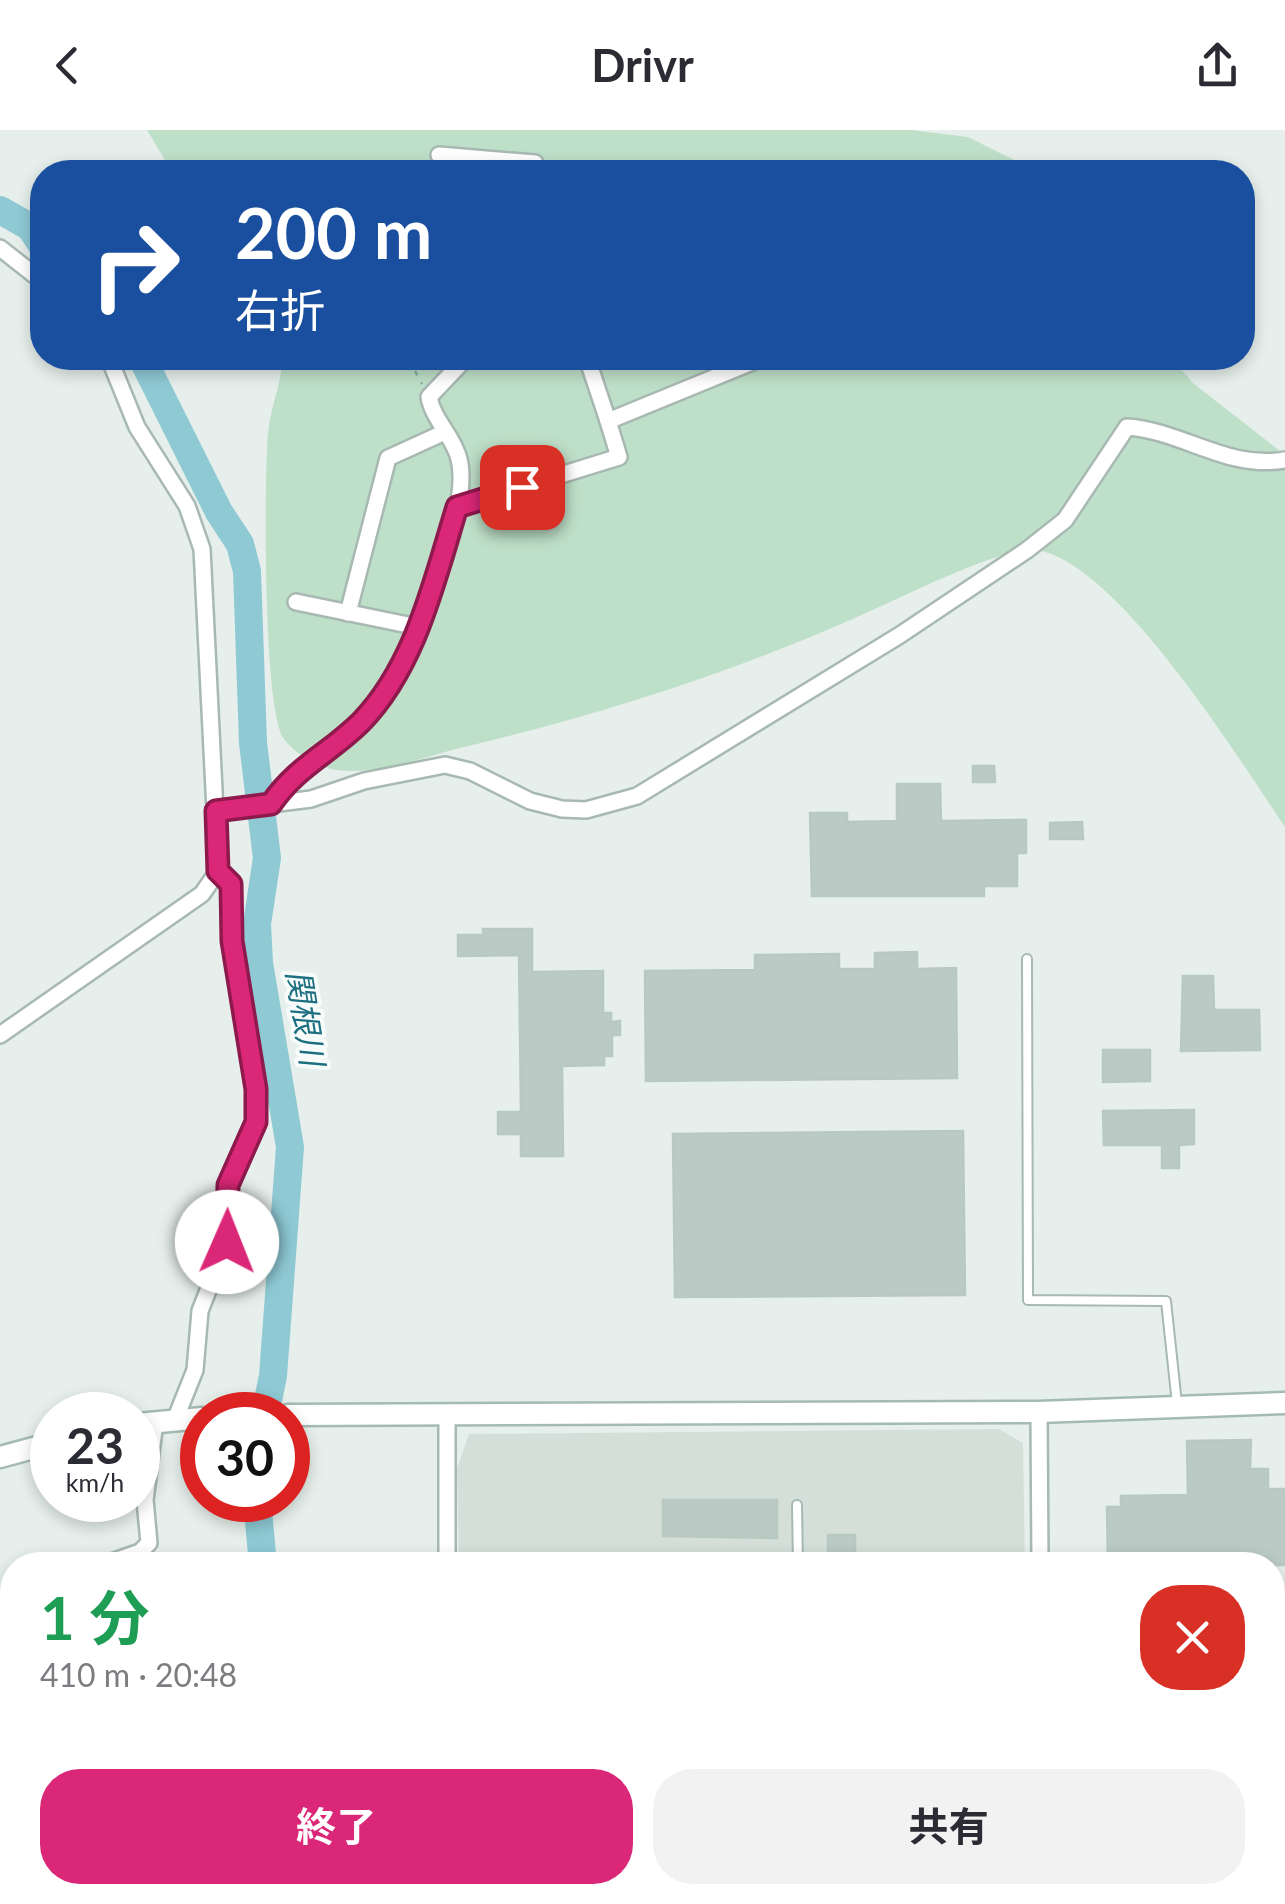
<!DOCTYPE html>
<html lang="ja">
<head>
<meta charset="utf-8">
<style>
	:root { --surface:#fff; --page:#f2f2f3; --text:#2b2b33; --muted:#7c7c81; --accent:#db2777 }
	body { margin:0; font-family:Lato,"Noto Sans JP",sans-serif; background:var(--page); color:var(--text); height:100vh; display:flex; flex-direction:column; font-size:38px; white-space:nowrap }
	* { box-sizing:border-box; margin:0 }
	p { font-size:32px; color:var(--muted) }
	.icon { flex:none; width:55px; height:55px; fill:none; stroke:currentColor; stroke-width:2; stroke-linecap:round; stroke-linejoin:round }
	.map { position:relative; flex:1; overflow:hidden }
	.side { position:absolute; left:0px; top:1422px; width:1285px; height:352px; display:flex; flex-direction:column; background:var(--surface); border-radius:40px 40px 0 0; box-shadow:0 5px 15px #0003 }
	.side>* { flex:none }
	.guide { position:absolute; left:30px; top:30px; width:1225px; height:210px; border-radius:40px; box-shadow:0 5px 15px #0003; background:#1a4fa0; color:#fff; overflow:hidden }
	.speed { position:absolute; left:30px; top:1262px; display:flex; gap:20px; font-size:50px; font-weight:700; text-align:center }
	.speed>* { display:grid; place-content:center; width:130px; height:130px; border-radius:50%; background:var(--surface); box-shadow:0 5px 15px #0003; line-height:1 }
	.speed small { font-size:25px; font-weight:400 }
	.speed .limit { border:15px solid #d22; background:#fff; color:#111 }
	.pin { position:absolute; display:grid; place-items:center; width:85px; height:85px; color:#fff; margin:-42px; border-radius:20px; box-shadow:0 5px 15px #0006 }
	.me { position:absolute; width:110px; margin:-55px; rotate:1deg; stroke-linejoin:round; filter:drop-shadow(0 0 8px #0008) }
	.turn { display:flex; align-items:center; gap:35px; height:210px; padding:0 40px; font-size:45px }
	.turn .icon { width:130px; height:130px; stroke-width:2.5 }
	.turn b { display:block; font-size:70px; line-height:85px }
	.round { display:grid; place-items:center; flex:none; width:105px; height:105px; border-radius:40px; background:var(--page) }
	.summary { display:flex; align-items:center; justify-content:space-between; height:170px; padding:0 40px }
	h1 { font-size:60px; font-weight:700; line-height:75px; color:#1e9e55 }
	.primary-button { display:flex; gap:20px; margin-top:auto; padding:20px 40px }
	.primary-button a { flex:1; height:115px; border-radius:40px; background:var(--accent); color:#fff; font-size:40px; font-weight:700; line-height:115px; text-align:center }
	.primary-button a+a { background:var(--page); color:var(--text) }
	header { display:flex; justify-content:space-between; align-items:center; height:130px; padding:0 40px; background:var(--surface); font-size:45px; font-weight:700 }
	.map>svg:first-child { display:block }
	.built { fill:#d4dfda }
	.green { fill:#bfe0c8 }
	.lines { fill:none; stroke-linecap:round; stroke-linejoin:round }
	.river { stroke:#8ec9d4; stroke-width:28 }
	.building { fill:#bbcac4; stroke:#b8c9c2; stroke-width:2.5 }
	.lane-casing { stroke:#a8b8b2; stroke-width:12 }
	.street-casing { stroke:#a8b8b2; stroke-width:20 }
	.secondary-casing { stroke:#a4bbb3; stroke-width:25 }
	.path { stroke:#86b3a5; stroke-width:2.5; stroke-dasharray:5 8; stroke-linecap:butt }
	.lane { stroke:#fff; stroke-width:8 }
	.street { stroke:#fff; stroke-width:15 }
	.secondary { stroke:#fff; stroke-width:20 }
	.route-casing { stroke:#8e194d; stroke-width:25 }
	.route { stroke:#db2777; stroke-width:18 }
	.labels { text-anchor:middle; stroke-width:8; stroke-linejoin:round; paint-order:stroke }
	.water-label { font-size:32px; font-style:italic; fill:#1c6f80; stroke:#f7fbf9 }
</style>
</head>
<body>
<header><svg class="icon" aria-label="back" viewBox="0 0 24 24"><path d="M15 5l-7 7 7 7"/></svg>Drivr<svg class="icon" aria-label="share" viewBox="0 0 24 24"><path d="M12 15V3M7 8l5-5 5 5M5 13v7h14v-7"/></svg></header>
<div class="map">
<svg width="1285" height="1774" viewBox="0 0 1285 1774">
	<rect width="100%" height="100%" fill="#e6efeb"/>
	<!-- built -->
	<g class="built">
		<path d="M 999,1299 L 1023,1313 L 1025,1435 L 459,1435 L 457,1338 L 469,1304 Z"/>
		<path d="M 1028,1762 L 1029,1774 L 483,1774 L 478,1763 Z"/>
	</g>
	<!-- green -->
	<g class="green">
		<path d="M 147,0 L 911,0 L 968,7 L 1038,42 L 172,42 Z"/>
		<path d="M 283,228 L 1171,228 L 1194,254 L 1285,325 L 1285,697 C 1239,629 1119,435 1038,420 C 1005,414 891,473 855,488 C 728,544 596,586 460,618 C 421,628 377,645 337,640 C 319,638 294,623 284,609 C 263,581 264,350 268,304 C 270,279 281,254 283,228 Z"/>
	</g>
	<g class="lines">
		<!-- river -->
		<g class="river">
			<path d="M 0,80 L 30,97 L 42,115"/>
			<path d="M 142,228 L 219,382 L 240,414 L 247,441 L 253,613 L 267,728 L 257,794 L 259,833 L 290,1017 L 273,1246 L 265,1285"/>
			<path d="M 257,1370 L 263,1435"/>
			<path d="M 330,1774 L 335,1762"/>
		</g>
	</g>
	<!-- building -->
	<g class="building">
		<path d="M 973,636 L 994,636 L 995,652 L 973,652 Z"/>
		<path d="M 897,654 L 940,654 L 941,691 L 1026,690 L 1026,723 L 1017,723 L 1017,756 L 984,756 L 984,766 L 812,766 L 810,683 L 847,683 L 847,692 L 897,691 Z"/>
		<path d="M 1082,692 L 1083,709 L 1050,709 L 1050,693 Z"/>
		<path d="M 483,799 L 532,799 L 532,842 L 603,841 L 603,883 L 611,883 L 611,892 L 620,891 L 620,905 L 612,905 L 612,926 L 604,926 L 604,935 L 562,936 L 563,1026 L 521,1026 L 521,1004 L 498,1004 L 498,982 L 521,982 L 519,825 L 458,826 L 458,805 L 483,805 Z"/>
		<path d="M 917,822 L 917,839 L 956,838 L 957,948 L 646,951 L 645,841 L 755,840 L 755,825 L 839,824 L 839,839 L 875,839 L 875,823 Z"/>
		<path d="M 1183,846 L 1213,846 L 1214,880 L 1259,880 L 1260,920 L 1181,921 Z"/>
		<path d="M 1103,920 L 1150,920 L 1150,951 L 1103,952 Z"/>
		<path d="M 1194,980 L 1194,1014 L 1179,1015 L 1179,1038 L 1162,1038 L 1162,1015 L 1104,1015 L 1103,981 Z"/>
		<path d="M 963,1001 L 965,1165 L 675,1167 L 673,1004 Z"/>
		<path d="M 1251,1310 L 1250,1339 L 1268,1339 L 1268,1359 L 1285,1359 L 1285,1435 L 1108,1435 L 1107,1377 L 1121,1377 L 1121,1366 L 1188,1365 L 1187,1311 Z"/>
		<path d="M 663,1370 L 777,1370 L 777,1408 L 663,1406 Z"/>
		<rect x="828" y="1405" width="27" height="30"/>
		<rect x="1272" y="1623" width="13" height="94"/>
	</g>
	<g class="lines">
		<!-- lane casing -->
		<g class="lane-casing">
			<g id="lane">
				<path d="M 1027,829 L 1028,1170 L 1166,1171 L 1177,1274"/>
				<path d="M 797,1375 L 798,1435"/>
				<path d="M 803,1762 L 803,1774"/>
			</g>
		</g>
		<!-- street casing -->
		<g class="street-casing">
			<g id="street">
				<path d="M 439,25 L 535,33"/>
				<path d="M 0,118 L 42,151"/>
				<path d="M 587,228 L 608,291"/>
				<path d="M 457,377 L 619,327 L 608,291 L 762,228"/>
				<path d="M 296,472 L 418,497"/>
				<path d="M 348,483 L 388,328 L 445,302"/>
				<path d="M 271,675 C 298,636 331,623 361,592 C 401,550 474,386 459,329 C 454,307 433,290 429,267 L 466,228"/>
				<path d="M 217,681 L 311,669 L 364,651 L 445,635 L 470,641 L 530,671 L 562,679 L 586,680 L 637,666 L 900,505 L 1027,420 L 1065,390 L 1127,297 C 1183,301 1227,340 1285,330"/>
				<path d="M 0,905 L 202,764 L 218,741 L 202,419 L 187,376 L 137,297 L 109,228"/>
				<path d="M 1039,1282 L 1040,1435"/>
				<path d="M 175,1290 L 195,1240 L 200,1181 L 227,1112 L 228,1055 L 256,992 L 256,959 L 233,811 L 231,754 L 218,741"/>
				<path d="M 103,1435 L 140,1422 L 149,1413 L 145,1370 L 155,1292"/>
				<path d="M 447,1435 L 447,1286"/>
				<path d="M 466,1762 L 471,1774"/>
				<path d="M 1043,1762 L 1043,1774"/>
				<path d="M 80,1774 L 85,1762"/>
			</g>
		</g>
		<!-- secondary casing -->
		<g class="secondary-casing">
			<g id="secondary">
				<path d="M 288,1285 L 1039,1282 L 1285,1273"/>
				<path d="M 138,1294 L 202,1288"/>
				<path d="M 0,1327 L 52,1313"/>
			</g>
		</g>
		<!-- path -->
		<path class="path" d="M 415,228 L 415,241 L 422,254"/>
		<!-- lane -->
		<use href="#lane" class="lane"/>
		<!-- street -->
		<use href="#street" class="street"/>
		<!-- secondary -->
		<use href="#secondary" class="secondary"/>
	</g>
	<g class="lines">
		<!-- route casing -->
		<g class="route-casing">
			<path id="route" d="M 227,1112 L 228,1055 L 256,992 L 256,959 L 232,811 L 231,754 L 218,741 L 216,681 L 271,674 C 297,636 330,623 361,592 C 416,535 434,451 457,377 L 522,357"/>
		</g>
		<!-- route -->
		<use href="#route" class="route"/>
	</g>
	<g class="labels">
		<!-- water labels -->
		<g class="water-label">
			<text transform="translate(305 888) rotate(81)" y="11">関根川</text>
		</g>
	</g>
</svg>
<div class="speed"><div>23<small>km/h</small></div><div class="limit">30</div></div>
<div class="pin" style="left:522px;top:357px;background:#d93025"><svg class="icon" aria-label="arrive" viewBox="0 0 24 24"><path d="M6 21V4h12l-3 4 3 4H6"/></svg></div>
<svg class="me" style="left:227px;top:1112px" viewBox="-20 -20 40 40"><circle r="19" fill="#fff"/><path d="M0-13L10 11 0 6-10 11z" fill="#db2777"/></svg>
<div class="guide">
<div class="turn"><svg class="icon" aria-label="right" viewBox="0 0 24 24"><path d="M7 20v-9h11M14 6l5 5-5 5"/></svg><div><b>200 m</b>右折</div></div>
</div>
<section class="side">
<div class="summary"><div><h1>1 分</h1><p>410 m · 20:48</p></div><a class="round" style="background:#d93025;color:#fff"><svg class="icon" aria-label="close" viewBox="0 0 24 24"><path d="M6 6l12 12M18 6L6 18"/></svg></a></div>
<div class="primary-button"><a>終了</a><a>共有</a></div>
</section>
</div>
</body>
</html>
